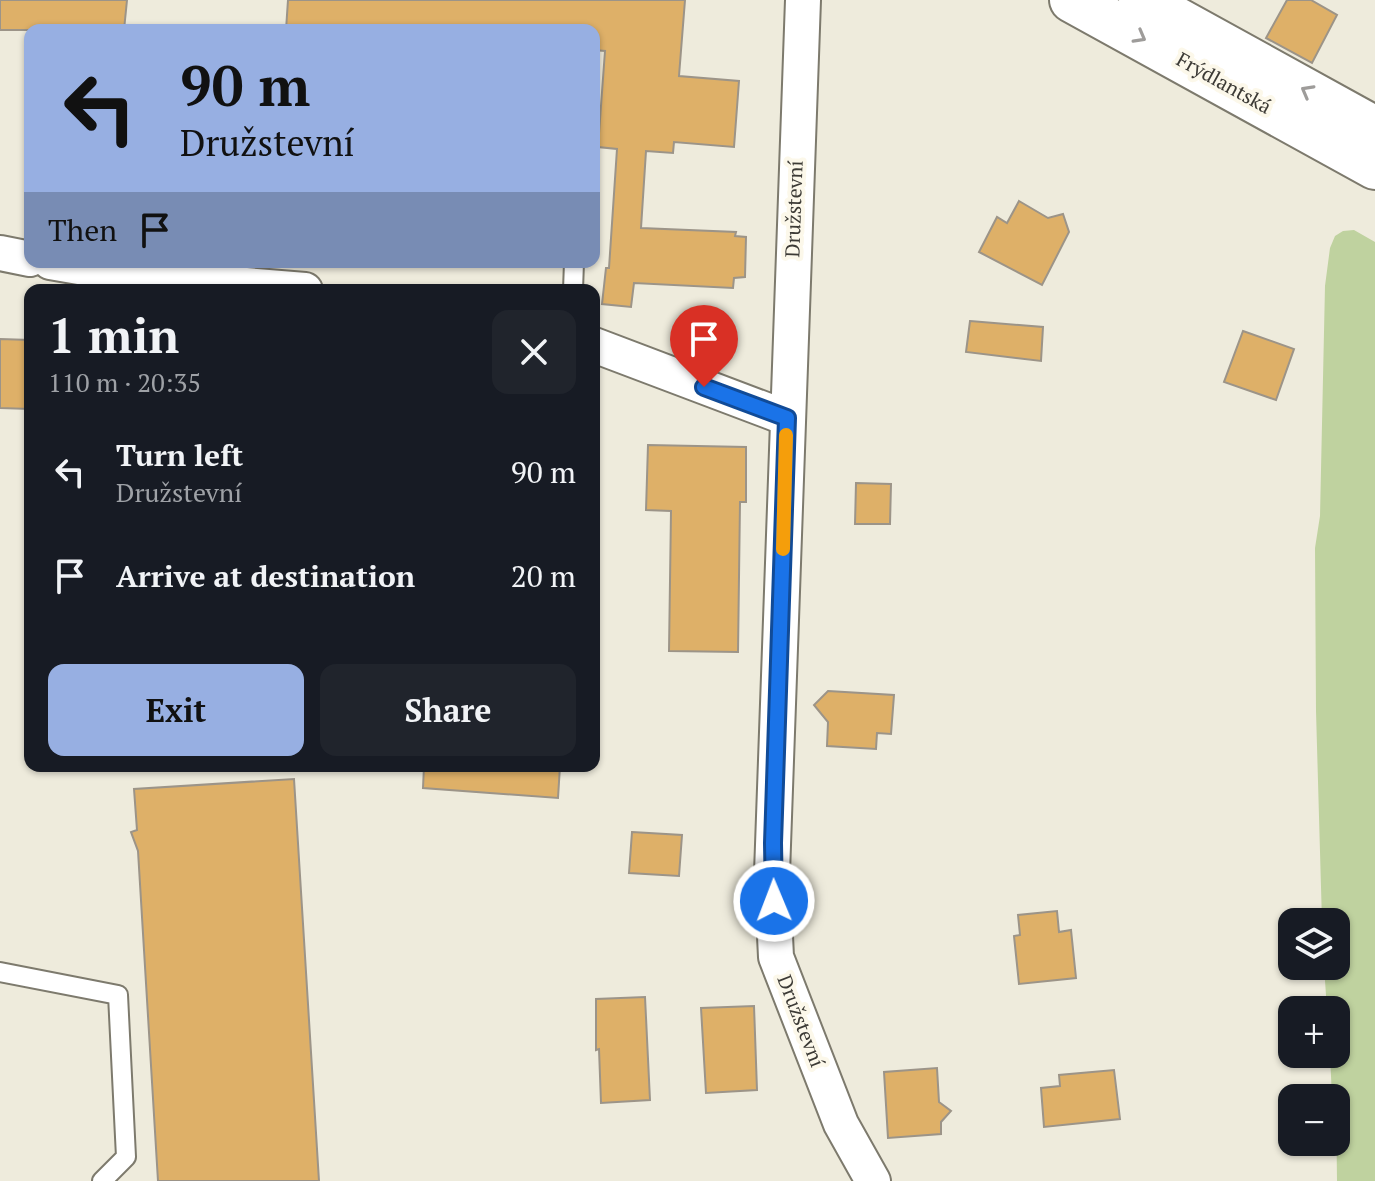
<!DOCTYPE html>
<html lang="en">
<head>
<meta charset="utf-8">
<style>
	:root { --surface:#171b24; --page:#20242c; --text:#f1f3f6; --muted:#9ea1a6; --accent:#97afe2 }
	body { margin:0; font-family:"PT Serif",serif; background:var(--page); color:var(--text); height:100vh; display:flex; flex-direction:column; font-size:30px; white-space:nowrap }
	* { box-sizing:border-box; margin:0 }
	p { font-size:26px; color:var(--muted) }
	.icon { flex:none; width:44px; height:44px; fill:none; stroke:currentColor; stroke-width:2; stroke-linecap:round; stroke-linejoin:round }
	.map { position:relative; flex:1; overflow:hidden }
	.details { position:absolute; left:24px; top:284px; width:576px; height:488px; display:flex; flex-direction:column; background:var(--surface); border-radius:16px; box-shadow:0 2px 6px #0004 }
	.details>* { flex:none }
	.top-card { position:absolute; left:24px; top:24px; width:576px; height:244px; border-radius:16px; box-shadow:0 2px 6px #0004; background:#97afe2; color:#111; overflow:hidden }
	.buttons { position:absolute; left:1278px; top:908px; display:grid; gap:16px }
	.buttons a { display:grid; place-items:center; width:72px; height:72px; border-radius:16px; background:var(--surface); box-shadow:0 2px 6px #0004; font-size:40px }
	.pin { position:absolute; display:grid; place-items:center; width:68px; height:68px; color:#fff; margin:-82px -34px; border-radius:50% 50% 50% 0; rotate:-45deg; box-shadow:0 0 8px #0007 }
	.pin .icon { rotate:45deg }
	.me { position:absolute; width:88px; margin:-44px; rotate:359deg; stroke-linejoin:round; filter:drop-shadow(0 0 6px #0008) }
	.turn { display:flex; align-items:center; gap:28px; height:168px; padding:0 24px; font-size:36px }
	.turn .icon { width:104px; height:104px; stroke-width:2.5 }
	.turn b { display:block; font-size:56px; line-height:68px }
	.then { display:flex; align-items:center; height:76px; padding:0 24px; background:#0003; gap:16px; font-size:30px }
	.round { display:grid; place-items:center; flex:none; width:84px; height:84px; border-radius:16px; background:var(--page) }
	.summary { display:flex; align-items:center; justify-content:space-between; height:136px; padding:0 24px }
	h1 { font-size:48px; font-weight:800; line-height:60px }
	.cta { display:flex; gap:16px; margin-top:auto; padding:16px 24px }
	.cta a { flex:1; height:92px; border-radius:16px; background:var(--accent); color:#111; font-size:32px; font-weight:800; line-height:92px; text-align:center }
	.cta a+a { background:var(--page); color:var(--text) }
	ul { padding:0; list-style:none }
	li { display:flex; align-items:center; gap:24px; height:104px; padding:0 24px }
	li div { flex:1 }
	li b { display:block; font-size:30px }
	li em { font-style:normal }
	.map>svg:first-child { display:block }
	.green { fill:#bfd29f }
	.building { fill:#deb068; stroke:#9c9488; stroke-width:2 }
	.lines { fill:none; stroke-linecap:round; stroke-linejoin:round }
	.lane-casing { stroke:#7d7a6d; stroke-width:22 }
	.street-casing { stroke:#7d7a6d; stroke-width:38 }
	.primary-casing { stroke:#7d7a6d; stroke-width:48 }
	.lane { stroke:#fff; stroke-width:18 }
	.street { stroke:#fff; stroke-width:34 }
	.primary { stroke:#fff; stroke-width:44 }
	.oneway { stroke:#9e9c9a }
	.route-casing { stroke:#114b97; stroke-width:20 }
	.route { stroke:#1a73e8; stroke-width:14 }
	.slow { stroke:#f59e0b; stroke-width:14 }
	.labels { text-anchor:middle; stroke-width:8; stroke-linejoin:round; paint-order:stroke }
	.street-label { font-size:20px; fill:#3c3a35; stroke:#fcf8ea }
</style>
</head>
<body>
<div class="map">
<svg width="1375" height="1181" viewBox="0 0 1375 1181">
	<rect width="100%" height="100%" fill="#eeebdc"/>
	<!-- green -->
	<path class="green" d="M 1354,230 L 1375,242 L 1375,1181 L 1337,1181 L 1336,1098 L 1332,1098 L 1330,1054 L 1336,1054 L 1336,1010 L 1327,1010 L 1324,966 L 1336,966 L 1336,922 L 1322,922 L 1316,711 L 1315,548 L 1320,516 L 1325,286 L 1330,248 L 1335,236 L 1343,231 Z"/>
	<!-- building -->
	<g class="building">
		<path d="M 0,0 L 127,0 L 124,30 L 0,30 Z"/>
		<path d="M 288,0 L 685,0 L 679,76 L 739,81 L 734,147 L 674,142 L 673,153 L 646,151 L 641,228 L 736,232 L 735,236 L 746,237 L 745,277 L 734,278 L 733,288 L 634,283 L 631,307 L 602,304 L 606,268 L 609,268 L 617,149 L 598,147 L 605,51 L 594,50 L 594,30 L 286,30 Z"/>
		<path d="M 1287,0 L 1311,0 L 1337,15 L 1312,63 L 1266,38 Z"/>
		<path d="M 1019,201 L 1048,218 L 1063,214 L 1069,232 L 1042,285 L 979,252 L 997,217 L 1007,223 Z"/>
		<path d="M 970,321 L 1043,327 L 1041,361 L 966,352 Z"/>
		<path d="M 1243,331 L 1294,349 L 1276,400 L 1224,382 Z"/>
		<path d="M 0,339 L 30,340 L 30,409 L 0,408 Z"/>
		<path d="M 648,445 L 746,447 L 746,502 L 740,502 L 738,652 L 669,651 L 671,511 L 646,510 Z"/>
		<path d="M 856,483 L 891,484 L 890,524 L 855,524 Z"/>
		<path d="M 828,691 L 894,695 L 891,734 L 877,733 L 876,749 L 827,746 L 828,722 L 814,705 Z"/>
		<path d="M 424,766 L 560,766 L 558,798 L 423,788 Z"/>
		<path d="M 294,779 L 319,1181 L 158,1181 L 138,851 L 131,832 L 137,830 L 134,789 Z"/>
		<path d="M 632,832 L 682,835 L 679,876 L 629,873 Z"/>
		<path d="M 1057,911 L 1059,932 L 1071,930 L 1076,978 L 1019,984 L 1014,936 L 1020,935 L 1018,915 Z"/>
		<path d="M 645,997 L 650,1100 L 601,1103 L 599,1049 L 596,1050 L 596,999 Z"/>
		<path d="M 754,1006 L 757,1090 L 706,1093 L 701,1008 Z"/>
		<path d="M 937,1068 L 939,1102 L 951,1111 L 941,1122 L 941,1134 L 888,1138 L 884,1072 Z"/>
		<path d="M 1114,1070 L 1120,1119 L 1044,1127 L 1041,1088 L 1060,1086 L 1059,1075 Z"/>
	</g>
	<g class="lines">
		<!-- lane casing -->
		<g class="lane-casing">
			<g id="lane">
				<path d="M 573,290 L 574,262"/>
				<path d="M 0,972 L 118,995 L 126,1157 L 102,1181"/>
			</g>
		</g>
		<!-- street casing -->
		<g class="street-casing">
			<g id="street">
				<path d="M 803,0 L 772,873 L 776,957 L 841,1124 L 873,1181"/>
				<path d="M 0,253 L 30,259"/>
				<path d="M 50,262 L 125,275 L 305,290"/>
				<path d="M 594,345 L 787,418"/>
			</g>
		</g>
		<!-- primary casing -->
		<g class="primary-casing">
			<g id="primary">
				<path d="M 1072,0 L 1375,167"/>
				<path d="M 1141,0 L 1375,129"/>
			</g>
		</g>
		<!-- lane -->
		<use href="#lane" class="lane"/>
		<!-- street -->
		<use href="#street" class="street"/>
		<!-- primary -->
		<use href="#primary" class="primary"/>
	</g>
	<!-- one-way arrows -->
	<defs><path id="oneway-chevron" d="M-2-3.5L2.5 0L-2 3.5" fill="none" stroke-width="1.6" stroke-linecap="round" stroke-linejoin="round" transform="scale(2)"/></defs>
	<g class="oneway">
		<use href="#oneway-chevron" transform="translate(1140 37) rotate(29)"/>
		<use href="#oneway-chevron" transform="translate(1307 91) rotate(-151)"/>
	</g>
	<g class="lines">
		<!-- route casing -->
		<g class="route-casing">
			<path id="route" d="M 704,387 L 787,418 L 773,843 L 774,901"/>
		</g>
		<!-- route -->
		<use href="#route" class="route"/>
		<!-- slow -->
		<path class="slow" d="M 783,549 L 786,435"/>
	</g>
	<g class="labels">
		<!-- street labels -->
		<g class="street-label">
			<text transform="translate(1224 83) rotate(29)" y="7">Frýdlantská</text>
			<text transform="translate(794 209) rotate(-88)" y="7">Družstevní</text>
			<text transform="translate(801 1021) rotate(69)" y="7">Družstevní</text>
		</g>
	</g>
</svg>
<div class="buttons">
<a><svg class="icon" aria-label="layers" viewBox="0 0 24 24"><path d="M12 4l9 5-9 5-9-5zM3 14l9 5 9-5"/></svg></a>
<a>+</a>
<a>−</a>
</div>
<div class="pin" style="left:704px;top:387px;background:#d93025"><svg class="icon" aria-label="arrive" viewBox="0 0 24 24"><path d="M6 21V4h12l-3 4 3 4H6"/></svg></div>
<svg class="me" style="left:774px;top:901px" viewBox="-20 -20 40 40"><circle r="17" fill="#1a73e8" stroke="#fff" stroke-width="3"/><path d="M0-11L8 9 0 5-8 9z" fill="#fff"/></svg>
<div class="top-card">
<div class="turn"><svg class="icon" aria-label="left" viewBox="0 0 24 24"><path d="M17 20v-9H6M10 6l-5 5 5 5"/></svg><div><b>90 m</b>Družstevní</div></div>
<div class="then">Then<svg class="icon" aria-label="arrive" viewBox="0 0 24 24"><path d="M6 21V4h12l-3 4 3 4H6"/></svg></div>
</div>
<section class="details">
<div class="summary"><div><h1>1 min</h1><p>110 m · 20:35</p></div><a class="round"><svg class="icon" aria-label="close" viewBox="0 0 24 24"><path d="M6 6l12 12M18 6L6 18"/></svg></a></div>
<ul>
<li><svg class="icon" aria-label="left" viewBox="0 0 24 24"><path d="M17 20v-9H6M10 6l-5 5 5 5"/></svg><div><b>Turn left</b><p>Družstevní</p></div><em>90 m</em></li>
<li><svg class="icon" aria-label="arrive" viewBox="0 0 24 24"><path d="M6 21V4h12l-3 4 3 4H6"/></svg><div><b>Arrive at destination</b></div><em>20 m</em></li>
</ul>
<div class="cta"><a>Exit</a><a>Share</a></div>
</section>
</div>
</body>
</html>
